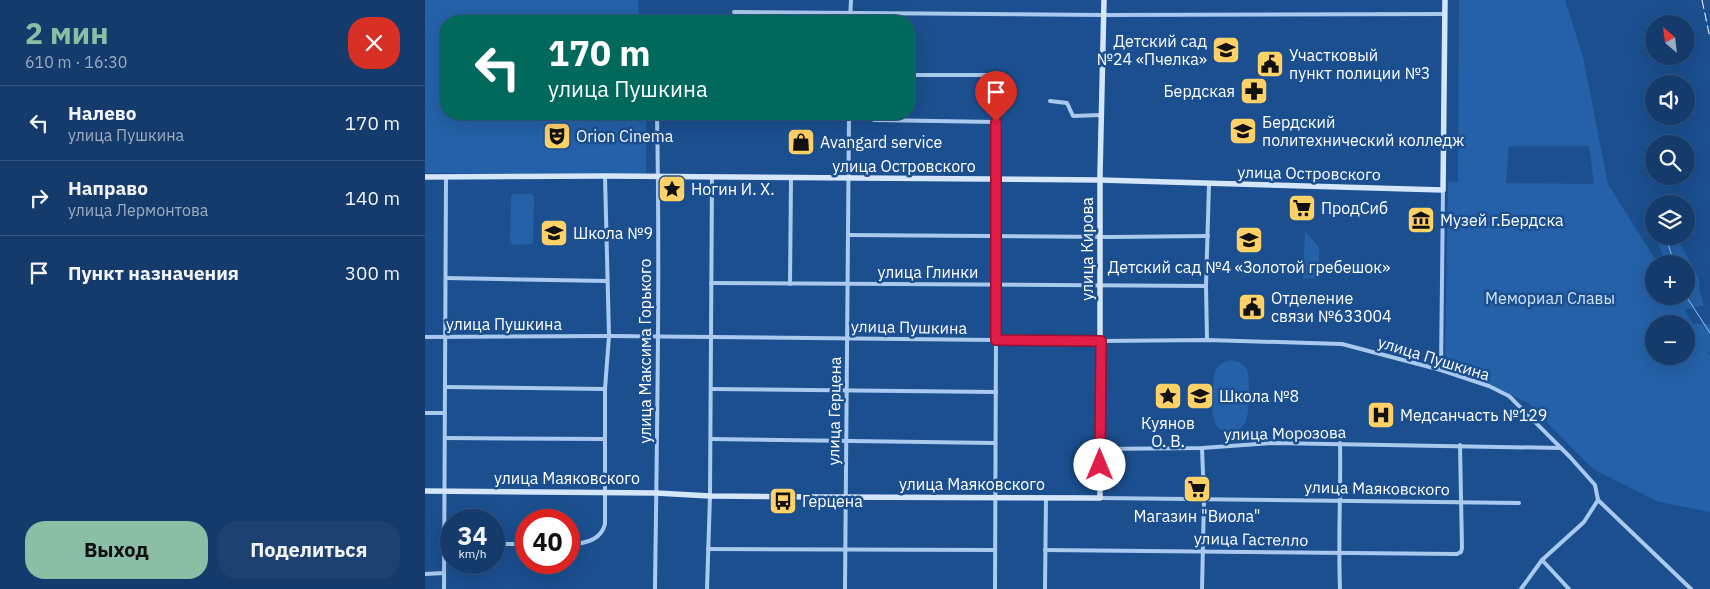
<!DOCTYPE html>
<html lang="ru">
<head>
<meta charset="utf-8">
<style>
	:root { --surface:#143b6b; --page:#1d4271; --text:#f1f3f6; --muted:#9dadc1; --line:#33557e; --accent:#8abfa5 }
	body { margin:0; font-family:"IBM Plex Sans",sans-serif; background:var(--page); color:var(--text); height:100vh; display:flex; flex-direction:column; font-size:19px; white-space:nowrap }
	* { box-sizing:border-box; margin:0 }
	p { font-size:16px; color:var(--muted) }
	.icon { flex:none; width:28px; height:28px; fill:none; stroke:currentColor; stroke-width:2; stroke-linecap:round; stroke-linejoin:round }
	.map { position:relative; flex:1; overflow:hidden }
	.sheet { display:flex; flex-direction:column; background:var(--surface); width:425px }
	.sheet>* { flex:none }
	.top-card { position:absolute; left:15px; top:15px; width:475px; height:105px; border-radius:20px; box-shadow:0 5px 20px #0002,0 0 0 1px var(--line); background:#00695c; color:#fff; overflow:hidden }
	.needle { width:32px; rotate:332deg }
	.buttons { position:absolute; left:1220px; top:15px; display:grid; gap:10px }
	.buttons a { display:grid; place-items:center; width:50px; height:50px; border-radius:50%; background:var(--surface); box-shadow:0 5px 20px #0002,0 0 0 1px var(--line); font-size:25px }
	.speed { position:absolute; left:15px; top:509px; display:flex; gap:10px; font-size:25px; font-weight:700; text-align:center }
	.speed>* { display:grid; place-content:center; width:65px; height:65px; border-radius:50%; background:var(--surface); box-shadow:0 5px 20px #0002,0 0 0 1px var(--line); line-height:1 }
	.speed small { font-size:12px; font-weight:400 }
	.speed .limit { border:8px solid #d22; background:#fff; color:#111 }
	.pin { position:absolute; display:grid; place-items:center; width:42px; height:42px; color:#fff; margin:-51px -21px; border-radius:50% 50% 50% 0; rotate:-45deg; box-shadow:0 0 5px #0007 }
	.pin .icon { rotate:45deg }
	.me { position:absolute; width:55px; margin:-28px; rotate:0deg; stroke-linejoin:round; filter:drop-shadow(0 0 4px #0008) }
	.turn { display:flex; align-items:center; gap:18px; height:105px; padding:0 25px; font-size:22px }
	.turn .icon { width:65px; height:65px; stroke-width:2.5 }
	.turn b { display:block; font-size:35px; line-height:42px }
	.round { display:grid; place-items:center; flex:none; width:52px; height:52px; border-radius:20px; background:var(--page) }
	.headline { display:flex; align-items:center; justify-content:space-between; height:85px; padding:0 25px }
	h1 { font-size:30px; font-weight:800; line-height:38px; color:var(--accent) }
	.button { display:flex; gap:10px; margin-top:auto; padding:10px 25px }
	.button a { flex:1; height:58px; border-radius:20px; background:var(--accent); color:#111; font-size:20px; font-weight:800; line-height:58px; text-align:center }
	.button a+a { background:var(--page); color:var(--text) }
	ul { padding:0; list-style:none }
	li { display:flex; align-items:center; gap:15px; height:75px; padding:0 25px; border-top:1px solid var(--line) }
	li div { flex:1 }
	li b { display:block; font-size:19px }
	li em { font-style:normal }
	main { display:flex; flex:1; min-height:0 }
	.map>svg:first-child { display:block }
	.green { fill:#2461a8; fill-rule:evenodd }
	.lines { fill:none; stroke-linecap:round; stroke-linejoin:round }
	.stream { stroke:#9cc4f0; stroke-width:1 }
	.street { stroke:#a9c9ee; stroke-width:4 }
	.secondary { stroke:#d6e6fa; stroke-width:5.5 }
	.rail { stroke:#fff; stroke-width:1; stroke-dasharray:9 4; stroke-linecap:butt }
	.route-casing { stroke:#92132f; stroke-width:12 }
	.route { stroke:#e11d48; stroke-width:9 }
	.labels { text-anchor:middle; stroke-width:5; stroke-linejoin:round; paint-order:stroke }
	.poi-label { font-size:16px; fill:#fff; stroke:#1b4f8f; text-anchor:start }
	.street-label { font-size:16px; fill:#fff; stroke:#1b4f8f }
	.park-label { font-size:16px; fill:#cfe3fa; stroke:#1b4f8f }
</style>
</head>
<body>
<main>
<section class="sheet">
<div class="headline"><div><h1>2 мин</h1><p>610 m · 16:30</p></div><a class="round" style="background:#d93025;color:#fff"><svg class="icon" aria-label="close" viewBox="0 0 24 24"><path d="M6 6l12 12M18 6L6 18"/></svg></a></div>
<ul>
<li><svg class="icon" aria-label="left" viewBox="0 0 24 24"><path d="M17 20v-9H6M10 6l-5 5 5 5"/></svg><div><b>Налево</b><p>улица Пушкина</p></div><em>170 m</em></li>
<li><svg class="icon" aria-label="right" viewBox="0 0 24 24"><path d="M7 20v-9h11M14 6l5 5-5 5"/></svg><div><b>Направо</b><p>улица Лермонтова</p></div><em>140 m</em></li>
<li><svg class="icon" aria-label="arrive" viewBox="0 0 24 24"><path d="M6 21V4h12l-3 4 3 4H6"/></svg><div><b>Пункт назначения</b></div><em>300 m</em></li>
</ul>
<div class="button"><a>Выход</a><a>Поделиться</a></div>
</section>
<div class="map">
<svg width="1285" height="589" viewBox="0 0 1285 589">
	<rect width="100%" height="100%" fill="#1b4f8f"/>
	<!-- green -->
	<g class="green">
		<path d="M 0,0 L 213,0 L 214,21 L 21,21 L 21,114 L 221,114 L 221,174 L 0,173 Z"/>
		<path d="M 1034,0 L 1140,0 L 1158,57 L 1183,184 L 1233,264 L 1229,264 L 1229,296 L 1261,296 L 1261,264 L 1240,264 L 1231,236 L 1251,236 L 1274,279 L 1275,293 L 1279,305 L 1260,310 L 1268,324 L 1285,324 L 1285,353 L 1282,351 L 1285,357 L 1285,512 L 1234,502 L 1168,469 L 1103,403 L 1020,361 L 1023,182 L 1033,182 ZM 1084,146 L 1164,146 L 1169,184 L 1081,183 ZM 1229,324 L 1261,324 L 1261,356 L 1229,356 Z"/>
		<rect x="242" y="17" width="82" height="4"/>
		<path d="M 87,194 L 106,194 L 109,197 L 108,242 L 106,244 L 88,245 L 85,242 L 86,198 Z"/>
		<path d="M 880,231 L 894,247 L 894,278 L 878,279 Z"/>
		<path d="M 806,360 C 813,361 819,364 822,370 C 825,377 825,416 820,423 C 817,429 811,432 804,432 C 780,431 788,391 789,376 C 791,366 797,362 806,360 Z"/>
	</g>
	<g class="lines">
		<!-- stream -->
		<g class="stream">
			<path d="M 1240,236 L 1250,264"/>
			<path d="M 1261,296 L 1285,333"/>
		</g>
		<!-- street -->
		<g class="street">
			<path d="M 309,12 L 678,15 L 1019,14"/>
			<path d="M 425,21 L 426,0"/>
			<path d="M 484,75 L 572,75 L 570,589"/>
			<path d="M 625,101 L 642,103 L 648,116 L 676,115"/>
			<path d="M 449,120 L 571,122"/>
			<path d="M 423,235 L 687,237 L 783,236"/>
			<path d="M 21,278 L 182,281"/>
			<path d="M 286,283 L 781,286"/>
			<path d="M 365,284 L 366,179"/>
			<path d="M 0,337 L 184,336 L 676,341 L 782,340 L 917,344 L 1016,370 L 1064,386 L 1084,396 L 1145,457 L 1170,485 L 1173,500 L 1159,522 L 1117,560 L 1096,589"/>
			<path d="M 782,340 L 781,286 L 784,184"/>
			<path d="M 1016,370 L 1018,190"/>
			<path d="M 20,387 L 180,389"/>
			<path d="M 286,389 L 571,392"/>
			<path d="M 0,413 L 20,413"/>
			<path d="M 20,438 L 180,439"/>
			<path d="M 286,439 L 570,443"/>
			<path d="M 777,448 L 779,499 L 777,589"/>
			<path d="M 675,449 L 777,448 L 847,443 L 1136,448"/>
			<path d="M 675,498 L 1094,503"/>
			<path d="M 1173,500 L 1266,589"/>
			<path d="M 69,544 L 101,544"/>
			<path d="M 144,544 C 159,544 176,540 180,524 L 180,389 L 184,336 L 180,176"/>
			<path d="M 283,549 L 570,550"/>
			<path d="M 620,550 L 1032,554 L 1036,552 L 1037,548 L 1035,445"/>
			<path d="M 1117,560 L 1144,589"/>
			<path d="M 0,574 L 19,573"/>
			<path d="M 19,589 L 21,177"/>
			<path d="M 230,589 C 232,431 235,272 232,114"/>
			<path d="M 282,589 L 285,496 L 287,178"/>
			<path d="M 420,589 L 424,114"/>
			<path d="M 620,589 L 621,498"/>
			<path d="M 915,589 C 913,540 916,492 915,443"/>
		</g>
		<!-- secondary -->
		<g class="secondary">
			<path d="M 0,177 L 180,176 L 675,180 L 1018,190 L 1020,0"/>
			<path d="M 0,491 L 231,493 L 285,496 L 393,497 L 675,498 L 675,174 L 679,0"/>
		</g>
		<!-- rail -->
		<path class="rail" d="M 1277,0 L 1285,38"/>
	</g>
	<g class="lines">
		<!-- route casing -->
		<g class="route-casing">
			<path id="route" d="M 571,122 L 571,340 L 676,341 L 675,465"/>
		</g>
		<!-- route -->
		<use href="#route" class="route"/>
	</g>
	<!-- icons -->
	<defs>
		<g id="school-square" transform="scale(1.4375)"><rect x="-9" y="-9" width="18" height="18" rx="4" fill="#ffd166" stroke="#1b4f8f"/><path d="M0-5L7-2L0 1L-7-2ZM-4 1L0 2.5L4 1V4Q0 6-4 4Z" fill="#111"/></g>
		<g id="civic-square" transform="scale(1.4375)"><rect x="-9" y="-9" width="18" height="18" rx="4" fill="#ffd166" stroke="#1b4f8f"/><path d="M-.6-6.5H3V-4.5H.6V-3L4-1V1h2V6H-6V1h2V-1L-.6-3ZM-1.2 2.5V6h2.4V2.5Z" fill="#111"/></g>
		<g id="pharmacy-square" transform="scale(1.4375)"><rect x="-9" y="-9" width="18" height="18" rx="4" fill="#ffd166" stroke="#1b4f8f"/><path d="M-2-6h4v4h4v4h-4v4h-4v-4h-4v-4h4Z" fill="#111"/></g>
		<g id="university-square" transform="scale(1.4375)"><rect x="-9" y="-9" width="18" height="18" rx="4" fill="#ffd166" stroke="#1b4f8f"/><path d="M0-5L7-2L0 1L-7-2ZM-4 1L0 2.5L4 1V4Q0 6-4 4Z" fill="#111"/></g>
		<g id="theatre-square" transform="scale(1.4375)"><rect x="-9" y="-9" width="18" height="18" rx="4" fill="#ffd166" stroke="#1b4f8f"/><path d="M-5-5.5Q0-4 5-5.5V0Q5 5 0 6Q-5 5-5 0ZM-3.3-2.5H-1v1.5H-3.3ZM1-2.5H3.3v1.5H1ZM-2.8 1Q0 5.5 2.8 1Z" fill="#111"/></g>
		<g id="shop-square" transform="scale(1.4375)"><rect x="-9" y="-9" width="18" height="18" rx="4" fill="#ffd166" stroke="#1b4f8f"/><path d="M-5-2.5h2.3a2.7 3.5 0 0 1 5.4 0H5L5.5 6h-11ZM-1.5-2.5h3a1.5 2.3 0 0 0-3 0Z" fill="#111"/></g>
		<g id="sight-square" transform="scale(1.4375)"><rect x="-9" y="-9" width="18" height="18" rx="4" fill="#ffd166" stroke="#1b4f8f"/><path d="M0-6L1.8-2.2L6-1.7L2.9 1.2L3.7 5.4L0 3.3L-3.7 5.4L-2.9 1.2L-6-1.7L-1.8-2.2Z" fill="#111"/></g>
		<g id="supermarket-square" transform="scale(1.4375)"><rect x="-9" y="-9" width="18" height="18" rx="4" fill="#ffd166" stroke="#1b4f8f"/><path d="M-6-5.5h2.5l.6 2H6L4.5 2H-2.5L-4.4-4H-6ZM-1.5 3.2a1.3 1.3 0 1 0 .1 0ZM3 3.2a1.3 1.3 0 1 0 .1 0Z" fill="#111"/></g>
		<g id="museum-square" transform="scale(1.4375)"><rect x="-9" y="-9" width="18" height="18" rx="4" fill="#ffd166" stroke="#1b4f8f"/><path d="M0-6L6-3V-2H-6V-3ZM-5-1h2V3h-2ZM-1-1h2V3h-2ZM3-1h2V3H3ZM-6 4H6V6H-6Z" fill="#111"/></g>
		<g id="hospital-square" transform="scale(1.4375)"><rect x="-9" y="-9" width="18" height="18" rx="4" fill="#ffd166" stroke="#1b4f8f"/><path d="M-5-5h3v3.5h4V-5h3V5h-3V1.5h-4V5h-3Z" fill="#111"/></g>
		<g id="bus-square" transform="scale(1.4375)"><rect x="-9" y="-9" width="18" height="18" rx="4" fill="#ffd166" stroke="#1b4f8f"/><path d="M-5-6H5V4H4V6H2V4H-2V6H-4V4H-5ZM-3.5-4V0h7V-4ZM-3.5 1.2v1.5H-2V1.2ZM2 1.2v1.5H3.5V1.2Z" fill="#111"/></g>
	</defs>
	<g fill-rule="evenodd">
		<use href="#school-square" x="801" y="50"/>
		<use href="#civic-square" x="845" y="64"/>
		<use href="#pharmacy-square" x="829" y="91"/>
		<use href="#university-square" x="818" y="131"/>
		<use href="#theatre-square" x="132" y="136"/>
		<use href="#shop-square" x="376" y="142"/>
		<use href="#sight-square" x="247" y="189"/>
		<use href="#supermarket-square" x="877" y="208"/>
		<use href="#museum-square" x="996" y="220"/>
		<use href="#school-square" x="129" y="233"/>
		<use href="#school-square" x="824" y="240"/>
		<use href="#civic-square" x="827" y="307"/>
		<use href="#sight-square" x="743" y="396"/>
		<use href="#school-square" x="775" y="396"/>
		<use href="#hospital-square" x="956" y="415"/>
		<use href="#supermarket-square" x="772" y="489"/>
		<use href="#bus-square" x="358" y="501"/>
	</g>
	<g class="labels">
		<!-- poi labels -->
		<g class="poi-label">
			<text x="782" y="47" text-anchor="end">Детский сад<tspan x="782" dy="18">№24 «Пчелка»</tspan></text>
			<text x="864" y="61">Участковый<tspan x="864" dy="18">пункт полиции №3</tspan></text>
			<text x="810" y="97" text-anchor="end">Бердская</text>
			<text x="837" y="128">Бердский<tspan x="837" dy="18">политехнический колледж</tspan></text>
			<text x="151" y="142">Orion Cinema</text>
			<text x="395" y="148">Avangard service</text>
			<text x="266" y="195">Ногин И. Х.</text>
			<text x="896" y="214">ПродСиб</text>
			<text x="1015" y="226">Музей г.Бердска</text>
			<text x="148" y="239">Школа №9</text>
			<text x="824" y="273" text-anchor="middle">Детский сад №4 «Золотой гребешок»</text>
			<text x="846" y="304">Отделение<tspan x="846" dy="18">связи №633004</tspan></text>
			<text x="794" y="402">Школа №8</text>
			<text x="975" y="421">Медсанчасть №129</text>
			<text x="743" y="429" text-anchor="middle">Куянов<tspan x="743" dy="18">О. В.</tspan></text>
			<text x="377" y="507">Герцена</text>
			<text x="772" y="522" text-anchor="middle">Магазин "Виола"</text>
		</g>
		<!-- street labels -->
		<g class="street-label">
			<text x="479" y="172">улица Островского</text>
			<text transform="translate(884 173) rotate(1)" y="6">улица Островского</text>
			<text transform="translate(662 249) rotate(-90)" y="6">улица Кирова</text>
			<text x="503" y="278">улица Глинки</text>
			<text x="79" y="330">улица Пушкина</text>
			<text transform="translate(484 327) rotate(1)" y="6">улица Пушкина</text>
			<text transform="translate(220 351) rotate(-90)" y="6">улица Максима Горького</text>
			<text transform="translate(1009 358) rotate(17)" y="6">улица Пушкина</text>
			<text transform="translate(409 411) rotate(-89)" y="6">улица Герцена</text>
			<text transform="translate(860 433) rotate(-1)" y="6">улица Морозова</text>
			<text x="142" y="484">улица Маяковского</text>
			<text x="547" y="490">улица Маяковского</text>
			<text transform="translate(952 488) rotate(1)" y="6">улица Маяковского</text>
			<text transform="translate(826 539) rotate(1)" y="6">улица Гастелло</text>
		</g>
		<!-- park labels -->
		<g class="park-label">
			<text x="1125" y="304">Мемориал Славы</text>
		</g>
	</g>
</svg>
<div class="buttons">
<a><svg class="needle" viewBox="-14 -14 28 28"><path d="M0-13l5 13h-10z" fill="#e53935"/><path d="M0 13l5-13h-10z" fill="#9dadc1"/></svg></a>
<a><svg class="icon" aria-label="sound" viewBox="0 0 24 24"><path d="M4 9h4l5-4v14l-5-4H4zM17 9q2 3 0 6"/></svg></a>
<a><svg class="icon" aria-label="search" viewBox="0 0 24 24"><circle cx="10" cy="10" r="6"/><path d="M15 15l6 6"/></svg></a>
<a><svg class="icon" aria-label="layers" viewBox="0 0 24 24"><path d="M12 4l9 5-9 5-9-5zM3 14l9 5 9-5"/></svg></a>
<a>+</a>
<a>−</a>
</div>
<div class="speed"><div>34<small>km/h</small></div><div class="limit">40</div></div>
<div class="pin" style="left:571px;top:122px;background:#d93025"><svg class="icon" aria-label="arrive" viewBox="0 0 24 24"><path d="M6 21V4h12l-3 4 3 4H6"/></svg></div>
<svg class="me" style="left:675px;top:465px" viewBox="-20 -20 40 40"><circle r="19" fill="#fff"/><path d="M0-13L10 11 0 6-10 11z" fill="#e11d48"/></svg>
<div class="top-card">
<div class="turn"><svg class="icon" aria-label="left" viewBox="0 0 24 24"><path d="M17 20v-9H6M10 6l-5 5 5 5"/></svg><div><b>170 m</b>улица Пушкина</div></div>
</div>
</div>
</main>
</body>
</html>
